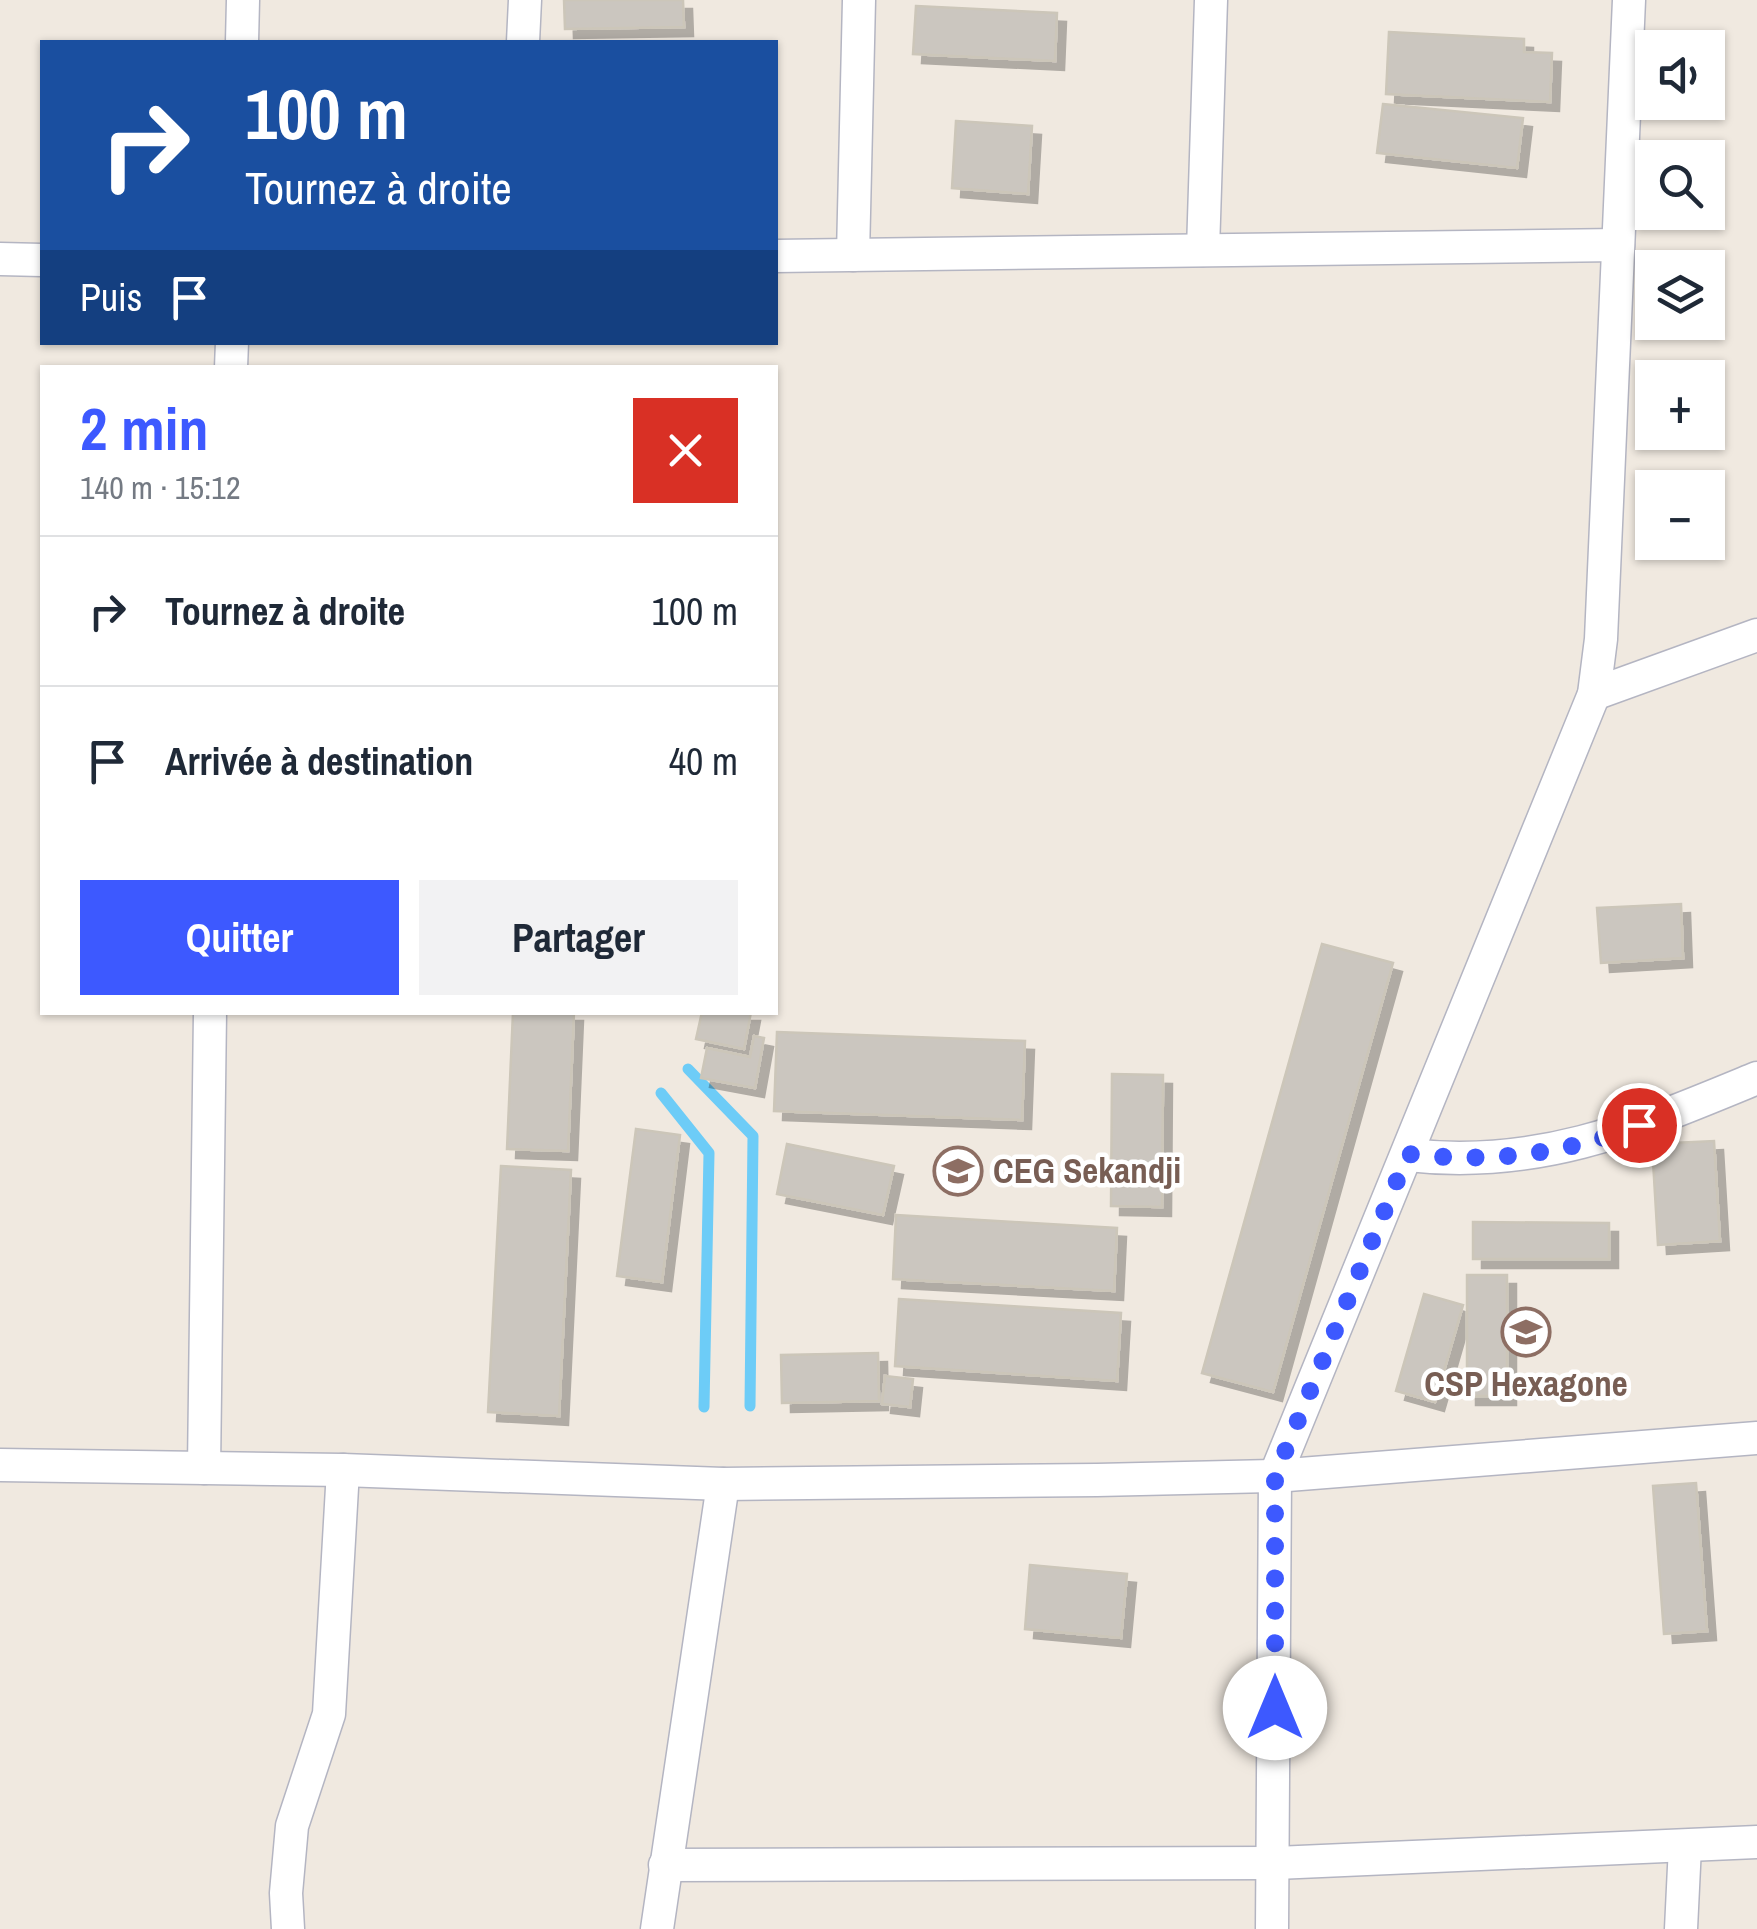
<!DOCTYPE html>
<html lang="fr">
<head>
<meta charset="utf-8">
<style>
	:root { --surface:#fff; --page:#f2f2f3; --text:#1f2937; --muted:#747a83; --line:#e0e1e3; --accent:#3d59ff }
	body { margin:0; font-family:"Archivo Narrow",sans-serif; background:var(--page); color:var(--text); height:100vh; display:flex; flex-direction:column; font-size:38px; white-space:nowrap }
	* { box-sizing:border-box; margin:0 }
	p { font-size:32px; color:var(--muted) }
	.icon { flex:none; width:55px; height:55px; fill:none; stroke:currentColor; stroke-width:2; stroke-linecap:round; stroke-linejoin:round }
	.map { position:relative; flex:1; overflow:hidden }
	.drawer { position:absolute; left:40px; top:365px; width:738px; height:650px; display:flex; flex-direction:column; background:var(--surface); border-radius:0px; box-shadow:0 2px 8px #0004 }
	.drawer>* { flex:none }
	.top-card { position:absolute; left:40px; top:40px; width:738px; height:305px; border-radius:0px; box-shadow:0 2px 8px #0004; background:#1a4fa0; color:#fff; overflow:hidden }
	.fabs { position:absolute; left:1635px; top:30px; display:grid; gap:20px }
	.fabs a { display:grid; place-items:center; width:90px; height:90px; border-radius:0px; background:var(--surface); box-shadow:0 2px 8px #0004; font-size:50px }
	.pin { position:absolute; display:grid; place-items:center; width:85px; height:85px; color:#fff; margin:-42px; border:5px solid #fff; border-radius:50%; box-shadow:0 2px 10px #0007 }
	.me { position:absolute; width:110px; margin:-55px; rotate:0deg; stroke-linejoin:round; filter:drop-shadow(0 0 8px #0008) }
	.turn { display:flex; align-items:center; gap:35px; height:210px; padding:0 40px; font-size:45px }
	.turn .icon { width:130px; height:130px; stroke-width:2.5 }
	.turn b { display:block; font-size:70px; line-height:85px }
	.then { display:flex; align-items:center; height:95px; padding:0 40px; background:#0003; gap:20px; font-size:38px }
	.round { display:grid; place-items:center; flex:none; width:105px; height:105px; border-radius:0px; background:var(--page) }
	.overview { display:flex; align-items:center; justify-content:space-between; height:170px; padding:0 40px }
	h1 { font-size:60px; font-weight:800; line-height:75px; color:var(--accent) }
	.action { display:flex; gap:20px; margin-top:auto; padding:20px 40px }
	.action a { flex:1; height:115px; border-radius:0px; background:var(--accent); color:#fff; font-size:40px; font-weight:800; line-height:115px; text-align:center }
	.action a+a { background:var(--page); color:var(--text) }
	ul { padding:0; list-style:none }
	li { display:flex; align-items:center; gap:30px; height:150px; padding:0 40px; border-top:2px solid var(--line) }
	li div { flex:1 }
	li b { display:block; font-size:38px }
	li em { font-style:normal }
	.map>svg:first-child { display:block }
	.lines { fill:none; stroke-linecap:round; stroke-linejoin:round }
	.stream { stroke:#6dccf7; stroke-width:11 }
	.building { fill:#cbc6bf; stroke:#ccc6b9; stroke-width:2.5; filter:url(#shadow) }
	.minor-casing { stroke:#b4b5c2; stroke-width:35 }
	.minor { stroke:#fff; stroke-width:32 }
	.route { stroke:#3d59ff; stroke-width:18; stroke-dasharray:0 32.4 }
	.labels { text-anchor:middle; stroke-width:9; stroke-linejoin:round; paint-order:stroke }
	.education-label { font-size:35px; font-weight:bold; fill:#785e54; stroke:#fff; text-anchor:start }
</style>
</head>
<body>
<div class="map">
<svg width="1757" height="1929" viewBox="0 0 1757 1929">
	<defs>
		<filter id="shadow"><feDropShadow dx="9" dy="9" stdDeviation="0" flood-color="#0004"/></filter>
	</defs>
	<rect width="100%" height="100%" fill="#f0e9e0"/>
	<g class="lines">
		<!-- stream -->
		<g class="stream">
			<path d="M 688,1069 L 753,1136 L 750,1406"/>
			<path d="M 661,1093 L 709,1153 L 704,1407"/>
		</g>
	</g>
	<!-- building -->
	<g class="building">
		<path d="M 564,0 L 683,0 L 684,27 L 565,29 Z"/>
		<path d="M 916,6 L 1057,13 L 1055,61 L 913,54 Z"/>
		<path d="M 1389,32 L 1524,39 L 1524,52 L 1552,53 L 1550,102 L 1386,94 Z"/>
		<path d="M 1383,104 L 1523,118 L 1517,168 L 1377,153 Z"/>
		<path d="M 956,121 L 1032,126 L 1028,194 L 952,188 Z"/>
		<path d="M 1681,904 L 1683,958 L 1601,963 L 1597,908 Z"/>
		<path d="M 1322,944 L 1393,963 L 1273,1392 L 1202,1373 Z"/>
		<path d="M 513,1012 L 574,1012 L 568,1151 L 507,1149 Z"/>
		<path d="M 702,1012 L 751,1012 L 744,1049 L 696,1039 Z"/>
		<path d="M 777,1032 L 1025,1041 L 1022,1120 L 774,1111 Z"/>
		<path d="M 754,1036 L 764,1038 L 755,1088 L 701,1078 L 707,1048 L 750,1057 Z"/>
		<path d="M 1112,1074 L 1163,1075 L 1162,1207 L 1111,1206 Z"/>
		<path d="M 636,1129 L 680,1135 L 662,1282 L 617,1276 Z"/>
		<path d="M 1714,1141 L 1720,1241 L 1658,1245 L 1652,1144 Z"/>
		<path d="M 787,1144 L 894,1166 L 883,1215 L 777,1194 Z"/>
		<path d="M 501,1166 L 571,1170 L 559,1416 L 488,1412 Z"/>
		<path d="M 896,1215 L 1117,1228 L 1114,1291 L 893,1279 Z"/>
		<path d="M 1473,1222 L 1609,1223 L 1609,1259 L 1473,1259 Z"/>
		<rect x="1467" y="1275" width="40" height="121"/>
		<path d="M 1424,1294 L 1463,1305 L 1435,1402 L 1396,1391 Z"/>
		<path d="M 899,1299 L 1121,1313 L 1117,1381 L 895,1366 Z"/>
		<path d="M 878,1353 L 879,1401 L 782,1403 L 781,1355 Z"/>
		<path d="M 885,1376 L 913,1379 L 910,1407 L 882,1404 Z"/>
		<path d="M 1696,1483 L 1707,1631 L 1664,1634 L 1653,1486 Z"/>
		<path d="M 1030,1565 L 1127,1574 L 1121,1638 L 1025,1629 Z"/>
	</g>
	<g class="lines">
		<!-- minor casing -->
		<g class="minor-casing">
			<g id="minor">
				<path d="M 242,42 L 243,0"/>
				<path d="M 523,42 L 525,0"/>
				<path d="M 1203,250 L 1211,0"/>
				<path d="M 853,255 L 859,0"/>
				<path d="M 775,256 L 1618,245"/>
				<path d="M 0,259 L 42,260"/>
				<path d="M 231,368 L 232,342"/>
				<path d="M 1594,694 L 1757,635"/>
				<path d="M 1408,1155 C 1540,1170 1638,1127 1757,1078"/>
				<path d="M 0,1465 L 343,1470 L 723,1484 L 1097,1480 L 1275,1476 L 1757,1438"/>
				<path d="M 204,1468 L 210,1012"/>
				<path d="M 665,1865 L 1276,1863 L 1757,1842"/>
				<path d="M 288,1929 L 286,1893 L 292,1826 L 329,1714 L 343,1470"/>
				<path d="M 657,1929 L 723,1484"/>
				<path d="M 1272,1929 L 1275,1476 L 1594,694 L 1601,639 L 1629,0"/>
				<path d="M 1681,1929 L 1685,1846"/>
			</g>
		</g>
		<!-- minor -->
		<use href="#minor" class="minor"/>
	</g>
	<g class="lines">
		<!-- route -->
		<path class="route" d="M 1275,1708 L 1275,1476 L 1408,1154 C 1488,1163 1564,1155 1639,1125"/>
	</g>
	<!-- icons -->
	<defs>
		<g id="school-ring" transform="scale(2.5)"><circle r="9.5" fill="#fff" stroke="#8d6e63" stroke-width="1.5"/><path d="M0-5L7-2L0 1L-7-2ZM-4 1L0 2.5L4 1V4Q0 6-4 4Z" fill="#8d6e63"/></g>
	</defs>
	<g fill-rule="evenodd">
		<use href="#school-ring" x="958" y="1171"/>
		<use href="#school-ring" x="1526" y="1332"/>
	</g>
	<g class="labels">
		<!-- education labels -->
		<g class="education-label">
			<text x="993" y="1183">CEG Sekandji</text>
			<text x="1526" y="1396" text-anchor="middle">CSP Hexagone</text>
		</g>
	</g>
</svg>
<div class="fabs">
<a><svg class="icon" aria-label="sound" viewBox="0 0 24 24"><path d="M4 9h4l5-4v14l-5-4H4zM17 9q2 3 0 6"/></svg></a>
<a><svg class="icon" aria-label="search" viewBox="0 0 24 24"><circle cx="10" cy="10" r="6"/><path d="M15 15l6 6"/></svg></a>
<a><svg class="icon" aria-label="layers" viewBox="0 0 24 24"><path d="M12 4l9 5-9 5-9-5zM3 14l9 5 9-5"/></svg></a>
<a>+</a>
<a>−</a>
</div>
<div class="pin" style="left:1639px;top:1125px;background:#d93025"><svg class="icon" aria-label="arrive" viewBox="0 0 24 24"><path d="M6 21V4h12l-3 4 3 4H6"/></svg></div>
<svg class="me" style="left:1275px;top:1708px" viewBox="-20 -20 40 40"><circle r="19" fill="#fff"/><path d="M0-13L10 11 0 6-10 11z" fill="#3d59ff"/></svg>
<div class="top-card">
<div class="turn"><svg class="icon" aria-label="right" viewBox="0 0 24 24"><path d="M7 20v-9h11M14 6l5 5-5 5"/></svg><div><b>100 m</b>Tournez à droite</div></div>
<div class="then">Puis<svg class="icon" aria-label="arrive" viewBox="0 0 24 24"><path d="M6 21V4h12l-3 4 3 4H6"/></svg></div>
</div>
<section class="drawer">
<div class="overview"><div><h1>2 min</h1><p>140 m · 15:12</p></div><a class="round" style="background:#d93025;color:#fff"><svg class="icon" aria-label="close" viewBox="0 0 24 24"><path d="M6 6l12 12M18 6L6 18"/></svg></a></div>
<ul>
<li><svg class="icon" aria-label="right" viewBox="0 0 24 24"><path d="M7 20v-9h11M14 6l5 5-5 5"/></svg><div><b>Tournez à droite</b></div><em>100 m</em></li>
<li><svg class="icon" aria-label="arrive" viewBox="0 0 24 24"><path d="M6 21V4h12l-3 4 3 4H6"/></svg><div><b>Arrivée à destination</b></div><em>40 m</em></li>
</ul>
<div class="action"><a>Quitter</a><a>Partager</a></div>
</section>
</div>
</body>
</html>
